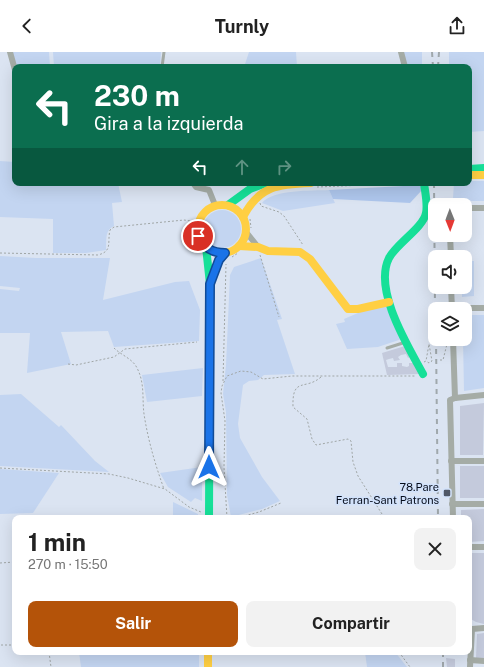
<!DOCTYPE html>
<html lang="es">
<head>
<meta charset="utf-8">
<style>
	:root { --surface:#fff; --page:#f2f2f2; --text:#222; --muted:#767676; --accent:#b45309 }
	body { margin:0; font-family:"Public Sans",sans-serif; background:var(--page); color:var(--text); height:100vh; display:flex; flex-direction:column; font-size:15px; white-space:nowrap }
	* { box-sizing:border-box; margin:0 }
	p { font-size:13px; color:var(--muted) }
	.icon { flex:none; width:22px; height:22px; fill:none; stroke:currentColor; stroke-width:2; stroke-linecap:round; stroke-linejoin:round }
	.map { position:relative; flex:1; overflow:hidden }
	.details { position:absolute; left:12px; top:463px; width:460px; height:140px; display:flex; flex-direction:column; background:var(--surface); border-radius:8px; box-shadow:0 4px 16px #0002 }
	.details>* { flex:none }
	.guide { position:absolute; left:12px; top:12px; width:460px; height:122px; border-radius:8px; box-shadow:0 4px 16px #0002; background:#0b6e4f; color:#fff; overflow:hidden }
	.needle { width:26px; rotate:179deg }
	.controls { position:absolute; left:428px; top:146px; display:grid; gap:8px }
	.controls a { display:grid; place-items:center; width:44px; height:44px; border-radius:8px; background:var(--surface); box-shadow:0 4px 16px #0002; font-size:20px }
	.pin { position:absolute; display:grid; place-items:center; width:34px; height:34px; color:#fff; margin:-17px; border:2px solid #fff; border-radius:50%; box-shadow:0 1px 4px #0007 }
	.me { position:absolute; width:44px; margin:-22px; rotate:0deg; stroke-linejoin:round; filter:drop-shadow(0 0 3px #0008) }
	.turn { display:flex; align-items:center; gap:14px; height:84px; padding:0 16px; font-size:18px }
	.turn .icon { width:52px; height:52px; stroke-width:2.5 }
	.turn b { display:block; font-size:28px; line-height:34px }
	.lanes { display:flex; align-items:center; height:38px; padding:0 16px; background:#0003; justify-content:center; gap:20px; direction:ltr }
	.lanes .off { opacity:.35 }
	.round { display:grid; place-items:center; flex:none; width:42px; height:42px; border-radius:8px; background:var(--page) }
	.overview { display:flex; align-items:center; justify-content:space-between; height:68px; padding:0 16px }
	h1 { font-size:24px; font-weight:700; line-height:30px }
	.action { display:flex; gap:8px; margin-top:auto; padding:8px 16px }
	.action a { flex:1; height:46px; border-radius:8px; background:var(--accent); color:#fff; font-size:16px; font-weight:700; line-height:46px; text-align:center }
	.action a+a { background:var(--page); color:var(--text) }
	header { display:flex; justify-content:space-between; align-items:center; height:52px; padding:0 16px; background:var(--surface); font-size:18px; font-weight:700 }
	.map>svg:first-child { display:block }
	.green { fill:#c3d5f1 }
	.forest { fill:#aec6ec }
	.building { fill:#c4cadc }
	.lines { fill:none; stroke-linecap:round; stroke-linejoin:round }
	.path { stroke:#a0a6a6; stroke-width:1; stroke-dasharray:2 2; stroke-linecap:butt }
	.lane { stroke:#a5aca6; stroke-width:3 }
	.street { stroke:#a5aca6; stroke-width:6 }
	.fast { stroke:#16e098; stroke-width:8 }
	.slow { stroke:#ffcf43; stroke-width:8 }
	.rail { stroke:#a0a8ac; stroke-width:2; stroke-dasharray:5 5; stroke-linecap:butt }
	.route-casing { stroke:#114b97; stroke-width:10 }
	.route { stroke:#1a73e8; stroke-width:7 }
	.poi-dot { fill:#505866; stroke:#d2e2fb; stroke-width:1.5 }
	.labels { text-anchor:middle; stroke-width:3; stroke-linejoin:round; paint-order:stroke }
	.poi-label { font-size:11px; fill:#050c1a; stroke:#d2e2fb; text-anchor:end }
</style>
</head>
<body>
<header><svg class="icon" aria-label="back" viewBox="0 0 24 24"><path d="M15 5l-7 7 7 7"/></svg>Turnly<svg class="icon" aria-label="share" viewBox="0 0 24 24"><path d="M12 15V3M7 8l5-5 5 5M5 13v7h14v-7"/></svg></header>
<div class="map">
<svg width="484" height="615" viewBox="0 0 484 615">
	<rect width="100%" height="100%" fill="#dbe4f2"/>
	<!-- green -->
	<g class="green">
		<path d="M 12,0 L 49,0 L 50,15 L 16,15 Z"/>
		<path d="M 53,0 L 161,0 L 160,15 L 54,15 Z"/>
		<path d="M 249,0 L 296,0 L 297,15 L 244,15 Z"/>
		<path d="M 403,0 L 422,0 L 422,15 L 407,15 Z"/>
		<path d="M 449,0 L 484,0 L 484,79 L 469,80 L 469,15 L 449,15 Z"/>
		<path d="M 0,109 L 15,110 L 15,131 L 118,131 L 122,150 L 112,151 L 114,174 C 104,179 107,188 106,198 L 86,201 L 53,201 L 53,167 L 0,165 Z"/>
		<path d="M 469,129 L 484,129 L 484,149 L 461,149 L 461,146 L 453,146 L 454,131 L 469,131 Z"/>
		<path d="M 329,138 L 335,151 L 283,159 L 262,151 C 273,137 312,139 329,138 Z"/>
		<circle cx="222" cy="177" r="19"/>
		<path d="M 0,204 L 36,206 L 110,206 L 103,248 L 175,230 L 189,229 L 200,258 L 199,289 L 114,295 L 108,279 L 61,280 L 71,312 L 27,321 L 30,281 L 0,281 L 0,237 L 19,239 L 20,236 L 0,234 Z"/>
		<path d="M 261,206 L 282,267 L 277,268 L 295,322 L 264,323 L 258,328 L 249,329 L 243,333 L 238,372 L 240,386 L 262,425 L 280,449 L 262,457 L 231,465 L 227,443 L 226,360 L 223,342 L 226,313 L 230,223 L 234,215 Z"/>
		<path d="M 465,209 L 474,209 L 474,244 L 462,245 L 462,235 L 465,235 Z"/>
		<path d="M 387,254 L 402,287 L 378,295 L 347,297 L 336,272 L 345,270 L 344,267 L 365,258 Z"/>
		<path d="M 465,263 L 484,263 L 484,336 L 464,339 L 463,287 L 465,287 Z"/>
		<path d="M 203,316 L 202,344 L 147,350 L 142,323 Z"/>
		<path d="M 21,342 L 59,375 L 61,373 L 95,409 L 109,420 L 0,414 L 0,343 Z"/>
		<path d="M 202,415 L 202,449 L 195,446 L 191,450 L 168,435 L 160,421 Z"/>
		<path d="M 0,417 L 59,421 L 33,461 L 0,462 Z"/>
		<path d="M 173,450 L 198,462 L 198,466 L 173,466 Z"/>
		<path d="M 79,600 L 199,600 L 199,615 L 81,615 Z"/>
		<path d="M 365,600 L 395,600 L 407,615 L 367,615 Z"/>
	</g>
	<!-- forest -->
	<path class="forest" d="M 422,133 L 422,138 L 410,151 L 333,147 L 329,138 Z"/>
	<!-- building -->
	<g class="building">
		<path d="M 405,294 L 411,304 L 408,306 L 406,302 L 401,303 L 398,305 L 400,308 L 394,309 L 393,306 L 389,307 L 386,308 L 388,315 L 397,315 L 397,311 L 402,311 L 402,314 L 407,315 L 409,314 L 409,311 L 414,311 L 420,322 L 387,323 L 382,301 Z"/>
		<path d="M 484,351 L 483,403 L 460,403 L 460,354 Z"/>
		<rect x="460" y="414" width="24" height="32"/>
		<path d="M 484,457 L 484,489 L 469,490 L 469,466 L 461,466 L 461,458 Z"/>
		<path d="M 469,501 L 484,501 L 484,572 L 476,570 L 469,566 Z"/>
		<path d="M 484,581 L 484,606 L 476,606 L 477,582 Z"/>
		<path d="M 446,606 L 455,607 L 455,615 L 447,615 Z"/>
	</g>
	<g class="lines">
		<!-- path -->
		<g class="path">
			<path d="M 317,135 L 413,131"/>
			<path d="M 260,151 L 261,154 L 279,160 L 284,164 L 303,193"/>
			<path d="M 250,167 L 251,176"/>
			<path d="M 0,201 L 98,203 C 113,199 107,191 110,178 L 114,175 L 184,168 L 198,170"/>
			<path d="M 260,203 L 279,265"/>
			<path d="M 232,205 L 238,201"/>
			<path d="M 114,296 C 121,303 133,307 137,316 C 145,331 142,347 144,362 C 148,388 155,412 164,437"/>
			<path d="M 440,308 L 443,308 L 447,292"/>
			<path d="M 424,310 L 426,309 L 429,292 L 432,309 L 429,311 L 426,309"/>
			<path d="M 68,312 L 76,313 L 114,305 L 125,297 L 197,290"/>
			<path d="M 321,325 C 305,339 292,324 293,355 L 307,367 L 312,387 L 316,393 L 348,387 L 351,389 L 353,410 L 358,424 L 382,462 L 377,466"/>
			<path d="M 223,329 L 226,212"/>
			<path d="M 0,416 L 109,422 L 128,426 L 165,437 L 189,455 L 201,460"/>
			<path d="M 227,466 L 224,415 L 225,369 L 221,341 L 222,334 L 227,324 L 241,319 L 251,320 L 263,327 L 292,324 L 416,324"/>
			<path d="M 237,466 L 259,460 L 281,451"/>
			<path d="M 0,511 L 15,510"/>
			<path d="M 1,593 L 15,593"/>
			<path d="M 49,600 L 51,615"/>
			<path d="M 399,600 L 410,615"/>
		</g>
		<!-- lane -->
		<g class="lane">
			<path d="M 162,15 L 164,0"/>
			<path d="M 387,296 L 406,290"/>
		</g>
		<!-- street -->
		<g class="street">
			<path d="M 10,0 L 15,18"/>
			<path d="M 401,0 L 405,15"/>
			<path d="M 193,131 L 196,135 L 209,138 L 215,153"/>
			<path d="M 465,156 L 484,156"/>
			<path d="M 246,180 L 258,195"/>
			<path d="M 450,183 L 451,205"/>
			<path d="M 451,235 L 452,257"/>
			<path d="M 452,256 L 484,256"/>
			<path d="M 453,287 L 455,346"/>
			<path d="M 451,409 L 484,409"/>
			<path d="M 452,452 L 484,452"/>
			<path d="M 453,466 L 450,348 L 455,346 L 484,343"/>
			<path d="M 469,495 L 484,495"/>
			<path d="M 472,577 L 484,576"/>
			<path d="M 470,608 L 484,609"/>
			<path d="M 470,615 L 472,577"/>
		</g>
		<!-- fast -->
		<g class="fast">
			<path d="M 469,117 L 484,116"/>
			<path d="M 228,153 L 250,137 L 266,131"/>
			<path d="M 206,195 L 210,232 L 209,466"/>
			<path d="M 211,229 L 219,208 L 225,201"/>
			<path d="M 423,322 C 408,294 373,238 389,206 C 397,191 423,176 426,161 C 428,152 425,140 424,131"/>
		</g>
		<!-- slow -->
		<g class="slow">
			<path d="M 469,123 L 484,123"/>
			<circle cx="222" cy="177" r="24"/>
			<path d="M 243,165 C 259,134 278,132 311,131"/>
			<path d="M 239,194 L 258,195 L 268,199 L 300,200 L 310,207 L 348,257 L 358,257 L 389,250"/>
			<path d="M 208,600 L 208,615"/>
		</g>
		<!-- rail -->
		<g class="rail">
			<path d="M 432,0 L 433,15"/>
			<path d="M 438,15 L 439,0"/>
			<path d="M 434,131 L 435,257"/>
			<path d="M 436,287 L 438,466"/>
			<path d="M 443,600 L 443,615"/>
		</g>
	</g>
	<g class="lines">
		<!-- route casing -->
		<g class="route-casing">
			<path id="route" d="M 198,184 C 204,196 212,201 225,201 L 219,208 L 210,232 L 209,415"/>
		</g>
		<!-- route -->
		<use href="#route" class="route"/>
	</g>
	<!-- markers -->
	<rect class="poi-dot" x="443" y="437" width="8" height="8" rx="2"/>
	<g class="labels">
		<!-- poi labels -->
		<g class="poi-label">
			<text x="439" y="439">78.Pare<tspan x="439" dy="13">Ferran-Sant Patrons</tspan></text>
		</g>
	</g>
</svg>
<div class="controls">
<a><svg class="needle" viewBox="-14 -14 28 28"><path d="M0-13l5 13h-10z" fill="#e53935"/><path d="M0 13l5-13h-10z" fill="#767676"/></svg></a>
<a><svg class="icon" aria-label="sound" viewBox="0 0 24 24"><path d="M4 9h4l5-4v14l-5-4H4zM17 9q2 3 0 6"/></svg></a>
<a><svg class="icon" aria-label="layers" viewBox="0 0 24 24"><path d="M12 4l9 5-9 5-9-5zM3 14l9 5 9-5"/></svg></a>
</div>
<div class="pin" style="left:198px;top:184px;background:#d93025"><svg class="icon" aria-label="arrive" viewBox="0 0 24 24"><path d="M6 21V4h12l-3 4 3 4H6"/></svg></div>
<svg class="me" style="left:209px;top:415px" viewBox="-20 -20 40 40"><path d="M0-17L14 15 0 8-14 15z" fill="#1a73e8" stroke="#fff" stroke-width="4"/></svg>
<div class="guide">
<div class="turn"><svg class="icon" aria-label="left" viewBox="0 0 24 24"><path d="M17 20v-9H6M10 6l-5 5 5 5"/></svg><div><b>230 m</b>Gira a la izquierda</div></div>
<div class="lanes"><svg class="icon" aria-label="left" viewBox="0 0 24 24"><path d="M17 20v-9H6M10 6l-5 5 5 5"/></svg><svg class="icon off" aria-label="ahead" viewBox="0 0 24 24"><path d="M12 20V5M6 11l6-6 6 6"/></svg><svg class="icon off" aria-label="right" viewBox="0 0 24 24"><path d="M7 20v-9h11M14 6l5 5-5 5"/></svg></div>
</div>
<section class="details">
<div class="overview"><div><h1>1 min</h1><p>270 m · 15:50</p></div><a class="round"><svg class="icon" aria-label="close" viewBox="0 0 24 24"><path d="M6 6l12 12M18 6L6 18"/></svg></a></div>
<div class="action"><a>Salir</a><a>Compartir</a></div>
</section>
</div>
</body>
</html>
